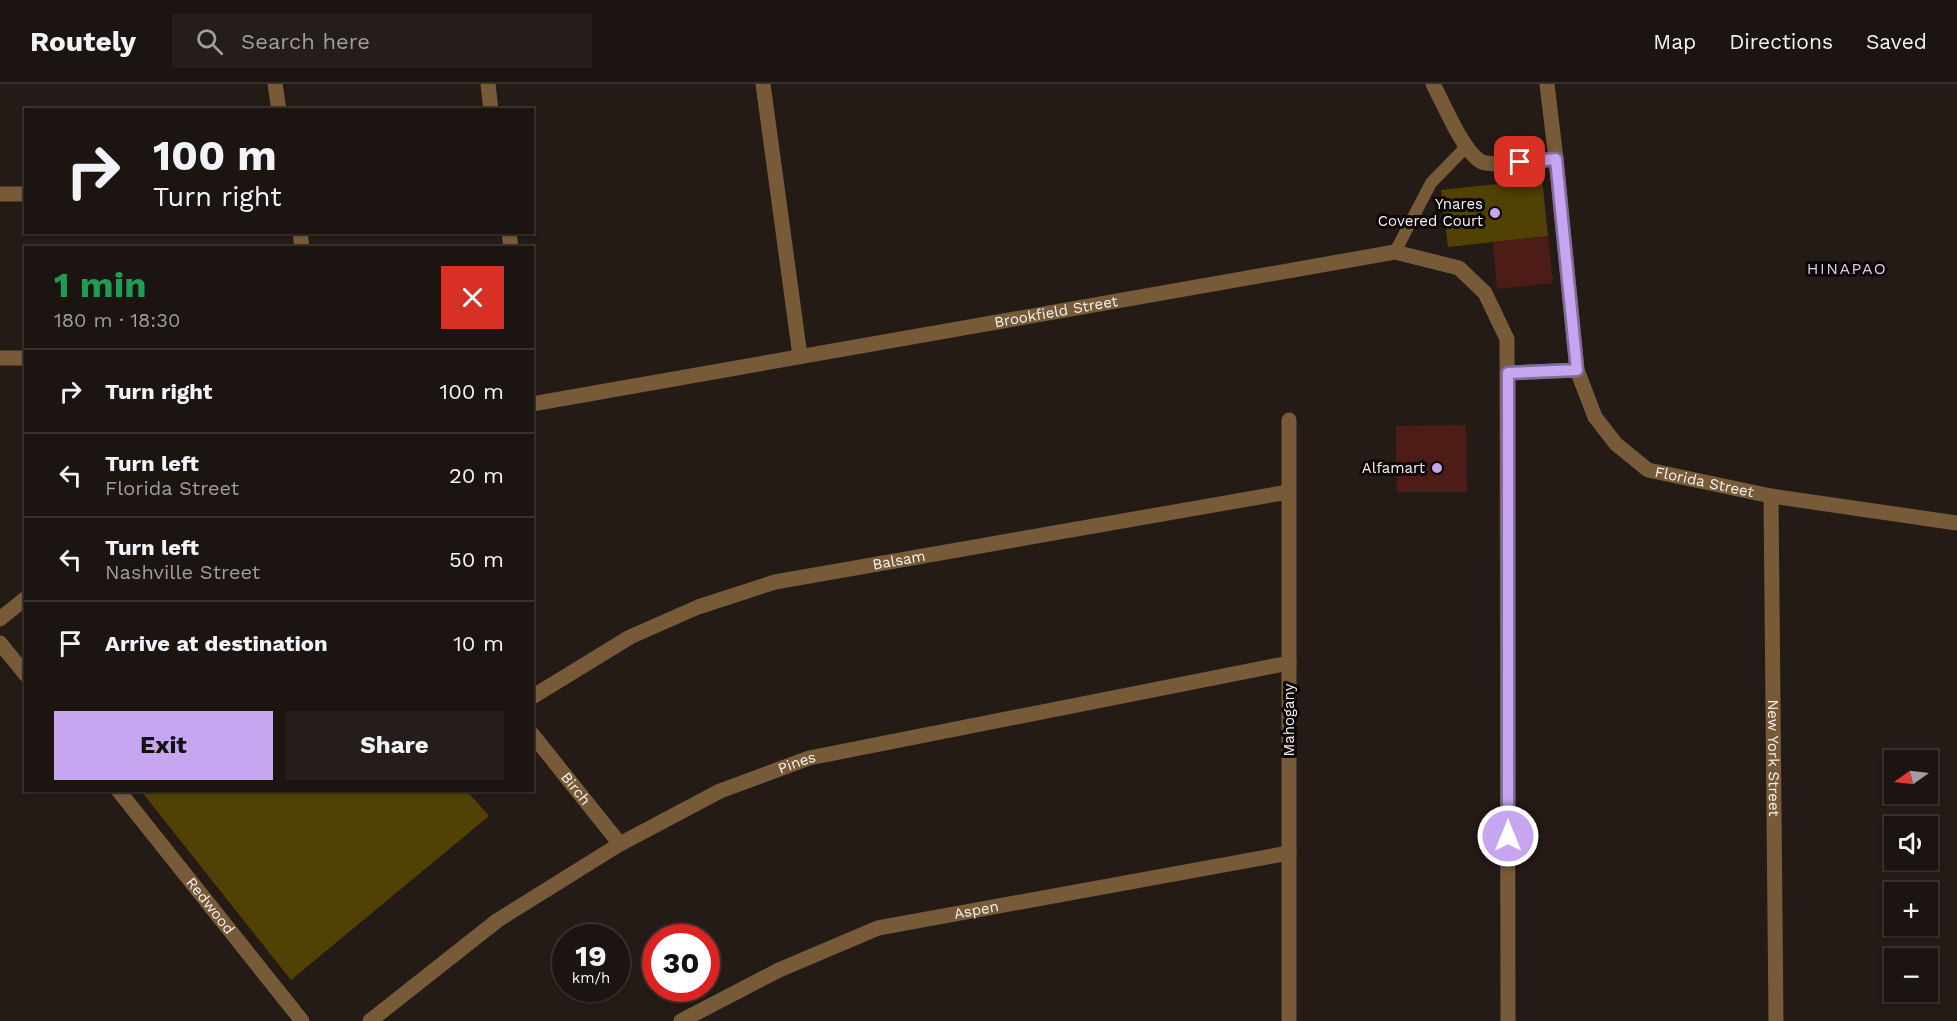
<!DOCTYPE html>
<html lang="en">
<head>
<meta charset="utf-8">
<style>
	:root { --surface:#1b1410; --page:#241d19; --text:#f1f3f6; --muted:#a09e9f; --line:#393330; --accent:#c6a6f0 }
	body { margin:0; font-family:"Work Sans",sans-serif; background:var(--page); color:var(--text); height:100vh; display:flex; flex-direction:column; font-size:22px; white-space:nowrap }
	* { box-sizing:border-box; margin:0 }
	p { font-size:20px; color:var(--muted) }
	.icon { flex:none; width:33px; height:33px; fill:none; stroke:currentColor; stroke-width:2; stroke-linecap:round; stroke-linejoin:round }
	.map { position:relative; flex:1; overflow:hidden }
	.details { position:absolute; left:24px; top:162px; width:510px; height:546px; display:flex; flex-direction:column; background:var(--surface); border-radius:0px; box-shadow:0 2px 4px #0004,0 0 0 2px var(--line) }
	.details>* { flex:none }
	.top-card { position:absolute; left:24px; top:24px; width:510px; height:126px; border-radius:0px; box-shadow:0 2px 4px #0004,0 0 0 2px var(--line); background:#1b1410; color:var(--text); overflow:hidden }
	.needle { width:39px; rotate:256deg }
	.fabs { position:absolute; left:1884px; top:666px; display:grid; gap:12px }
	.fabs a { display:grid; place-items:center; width:54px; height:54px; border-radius:0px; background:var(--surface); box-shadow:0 2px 4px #0004,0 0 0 2px var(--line); font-size:30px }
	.speed { position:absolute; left:552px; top:840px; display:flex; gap:12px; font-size:30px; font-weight:700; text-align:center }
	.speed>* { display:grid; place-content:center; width:78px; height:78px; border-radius:50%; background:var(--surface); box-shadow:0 2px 4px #0004,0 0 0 2px var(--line); line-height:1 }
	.speed small { font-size:15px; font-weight:400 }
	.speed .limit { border:9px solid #d22; background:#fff; color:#111 }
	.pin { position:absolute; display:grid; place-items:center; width:51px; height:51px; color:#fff; margin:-26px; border-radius:12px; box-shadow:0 3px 9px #0006 }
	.me { position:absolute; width:66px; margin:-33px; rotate:0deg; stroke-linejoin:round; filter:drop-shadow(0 0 4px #0008) }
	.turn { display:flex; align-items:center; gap:21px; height:126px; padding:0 30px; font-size:27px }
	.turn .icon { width:78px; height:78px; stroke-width:2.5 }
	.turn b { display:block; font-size:42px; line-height:51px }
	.round { display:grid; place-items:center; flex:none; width:63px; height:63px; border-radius:0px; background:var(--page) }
	.headline { display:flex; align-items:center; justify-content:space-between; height:102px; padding:0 30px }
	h1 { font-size:36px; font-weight:700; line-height:45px; color:#1e9e55 }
	.button { display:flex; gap:12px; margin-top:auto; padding:12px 30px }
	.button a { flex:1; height:69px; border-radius:0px; background:var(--accent); color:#111; font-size:24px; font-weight:700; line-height:69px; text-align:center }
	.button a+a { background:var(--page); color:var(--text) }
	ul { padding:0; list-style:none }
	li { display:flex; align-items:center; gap:18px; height:84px; padding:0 30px; border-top:2px solid var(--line) }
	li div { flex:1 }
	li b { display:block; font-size:22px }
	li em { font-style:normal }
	header { display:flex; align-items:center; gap:36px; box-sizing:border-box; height:84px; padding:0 30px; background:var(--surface); border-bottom:2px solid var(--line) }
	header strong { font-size:28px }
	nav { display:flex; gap:33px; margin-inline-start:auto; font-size:21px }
	.search { width:420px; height:54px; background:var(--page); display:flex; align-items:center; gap:15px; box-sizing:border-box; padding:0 21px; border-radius:0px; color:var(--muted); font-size:22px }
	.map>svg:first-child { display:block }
	.green { fill:#514105 }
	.building { fill:#4e1c17 }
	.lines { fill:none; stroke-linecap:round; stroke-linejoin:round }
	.service { stroke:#775b39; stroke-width:12 }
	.minor { stroke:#775b39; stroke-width:15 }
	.route-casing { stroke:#816c9c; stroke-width:15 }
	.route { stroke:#c6a6f0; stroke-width:10 }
	.poi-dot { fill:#c6a6f0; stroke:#0a0605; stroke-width:2 }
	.labels { text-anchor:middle; stroke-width:6; stroke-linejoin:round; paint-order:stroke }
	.poi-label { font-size:15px; fill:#f8f2ee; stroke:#0a0605; text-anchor:end }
	.street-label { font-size:15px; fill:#f8f2ee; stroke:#0a0605 }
	.neighbourhood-label { font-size:16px; letter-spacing:1.5px; fill:#decdf7; stroke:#0a0605 }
</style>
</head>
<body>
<header>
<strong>Routely</strong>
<div class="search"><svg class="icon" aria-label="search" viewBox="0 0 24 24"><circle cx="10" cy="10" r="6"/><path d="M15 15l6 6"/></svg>Search here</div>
<nav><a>Map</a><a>Directions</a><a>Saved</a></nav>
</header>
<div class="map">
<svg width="1957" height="937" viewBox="0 0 1957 937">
	<rect width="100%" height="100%" fill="#241b16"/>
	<!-- green -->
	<g class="green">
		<path d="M 1542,95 L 1548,152 L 1448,163 L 1441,106 Z"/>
		<path d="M 141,707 L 467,707 L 489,732 L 291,896 Z"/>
	</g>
	<!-- building -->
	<g class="building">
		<path d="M 1548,152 L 1553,199 L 1497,205 L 1493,158 Z"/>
		<path d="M 1466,341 L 1467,408 L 1397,408 L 1396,342 Z"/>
	</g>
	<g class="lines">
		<!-- service -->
		<path class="service" d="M 1395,168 L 1431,99 L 1466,63"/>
		<!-- minor -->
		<g class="minor">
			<path d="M 275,0 L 279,26"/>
			<path d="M 488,0 L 491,26"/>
			<path d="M 763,0 L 800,272"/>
			<path d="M 1433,0 C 1443,18 1464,70 1482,78 C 1494,83 1541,76 1556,75"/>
			<path id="s1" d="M 1547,0 L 1556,75 L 1577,286 L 1595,333 L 1616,360 L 1648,386 L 1771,412 L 1957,439"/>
			<path d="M 0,110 L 26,110"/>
			<path d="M 300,148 L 302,164"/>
			<path d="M 509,148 L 511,164"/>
			<path d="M 0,274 L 26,274"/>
			<path d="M 1508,289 L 1577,286"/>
			<path id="s2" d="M 532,320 L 1395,168 L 1459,184 L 1485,209 L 1507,255 L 1508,937"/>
			<path d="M 1289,336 L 1289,937"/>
			<path id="s3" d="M 1771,412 L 1776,937"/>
			<path d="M 0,535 L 26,514"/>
			<path d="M 0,559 L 26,591"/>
			<path id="s4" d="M 532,613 L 630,553 L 698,523 L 775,498 L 1288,408"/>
			<path id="s5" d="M 532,650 L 620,760"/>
			<path id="s6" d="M 118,706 L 302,937"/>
			<path id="s7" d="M 370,937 L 498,836 L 620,760 L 720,707 L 809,674 L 1289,579"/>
			<path id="s8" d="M 681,937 L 779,886 L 878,844 L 1289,769"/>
		</g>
	</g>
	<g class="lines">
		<!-- route casing -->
		<g class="route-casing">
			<path id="route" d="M 1508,752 L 1508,289 L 1577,286 L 1556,75 L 1520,78"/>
		</g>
		<!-- route -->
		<use href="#route" class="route"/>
	</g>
	<!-- markers -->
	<g class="poi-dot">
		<circle cx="1495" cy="129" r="6"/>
		<circle cx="1437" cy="384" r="6"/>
	</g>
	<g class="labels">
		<!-- poi labels -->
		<g class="poi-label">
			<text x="1483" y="125">Ynares<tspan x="1483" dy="17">Covered Court</tspan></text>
			<text x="1425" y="389">Alfamart</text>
		</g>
		<!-- street labels -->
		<g class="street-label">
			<text dy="5" stroke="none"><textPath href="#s2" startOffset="532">Brookfield Street</textPath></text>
			<text dy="5" stroke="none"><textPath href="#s1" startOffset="471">Florida Street</textPath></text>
			<text dy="5" stroke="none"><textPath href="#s4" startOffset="396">Balsam</textPath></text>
			<text transform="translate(1289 636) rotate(-90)" y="5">Mahogany</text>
			<text dy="5" stroke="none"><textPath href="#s3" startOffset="262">New York Street</textPath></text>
			<text dy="5" stroke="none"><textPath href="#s7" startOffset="502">Pines</textPath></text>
			<text dy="5" stroke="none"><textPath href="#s5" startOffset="70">Birch</textPath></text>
			<text dy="5" stroke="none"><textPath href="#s6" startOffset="148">Redwood</textPath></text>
			<text dy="5" stroke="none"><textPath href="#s8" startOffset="318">Aspen</textPath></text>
		</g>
		<!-- neighbourhood labels -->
		<g class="neighbourhood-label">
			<text x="1847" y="190">HINAPAO</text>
		</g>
	</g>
</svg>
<div class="fabs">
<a><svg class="needle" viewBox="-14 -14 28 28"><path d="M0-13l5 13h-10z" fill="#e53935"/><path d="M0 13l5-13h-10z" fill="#a09e9f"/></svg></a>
<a><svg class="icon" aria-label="sound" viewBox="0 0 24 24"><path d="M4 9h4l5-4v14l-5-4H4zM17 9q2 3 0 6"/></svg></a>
<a>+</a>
<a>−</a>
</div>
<div class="speed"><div>19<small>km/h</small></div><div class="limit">30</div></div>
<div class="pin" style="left:1520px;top:78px;background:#d93025"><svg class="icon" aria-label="arrive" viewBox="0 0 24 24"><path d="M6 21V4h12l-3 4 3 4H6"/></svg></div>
<svg class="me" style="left:1508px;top:752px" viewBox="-20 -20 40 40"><circle r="17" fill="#c6a6f0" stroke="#fff" stroke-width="3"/><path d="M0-11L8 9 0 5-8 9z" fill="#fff"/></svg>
<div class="top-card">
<div class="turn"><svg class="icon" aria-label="right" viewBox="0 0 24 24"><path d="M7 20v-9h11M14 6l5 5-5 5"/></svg><div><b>100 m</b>Turn right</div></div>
</div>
<section class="details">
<div class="headline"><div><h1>1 min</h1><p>180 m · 18:30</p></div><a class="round" style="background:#d93025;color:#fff"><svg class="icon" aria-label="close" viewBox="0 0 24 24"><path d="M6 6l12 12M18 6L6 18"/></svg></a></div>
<ul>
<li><svg class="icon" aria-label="right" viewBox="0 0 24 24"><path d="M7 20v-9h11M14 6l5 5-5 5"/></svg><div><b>Turn right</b></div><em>100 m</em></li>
<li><svg class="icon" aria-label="left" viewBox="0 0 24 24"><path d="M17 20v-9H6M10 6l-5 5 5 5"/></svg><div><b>Turn left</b><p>Florida Street</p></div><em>20 m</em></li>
<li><svg class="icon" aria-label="left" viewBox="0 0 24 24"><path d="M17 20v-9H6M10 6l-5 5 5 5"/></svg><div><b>Turn left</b><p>Nashville Street</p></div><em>50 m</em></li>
<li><svg class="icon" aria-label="arrive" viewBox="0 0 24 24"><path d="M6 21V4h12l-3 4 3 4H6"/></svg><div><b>Arrive at destination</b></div><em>10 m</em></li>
</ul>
<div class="button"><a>Exit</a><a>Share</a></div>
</section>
</div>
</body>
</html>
